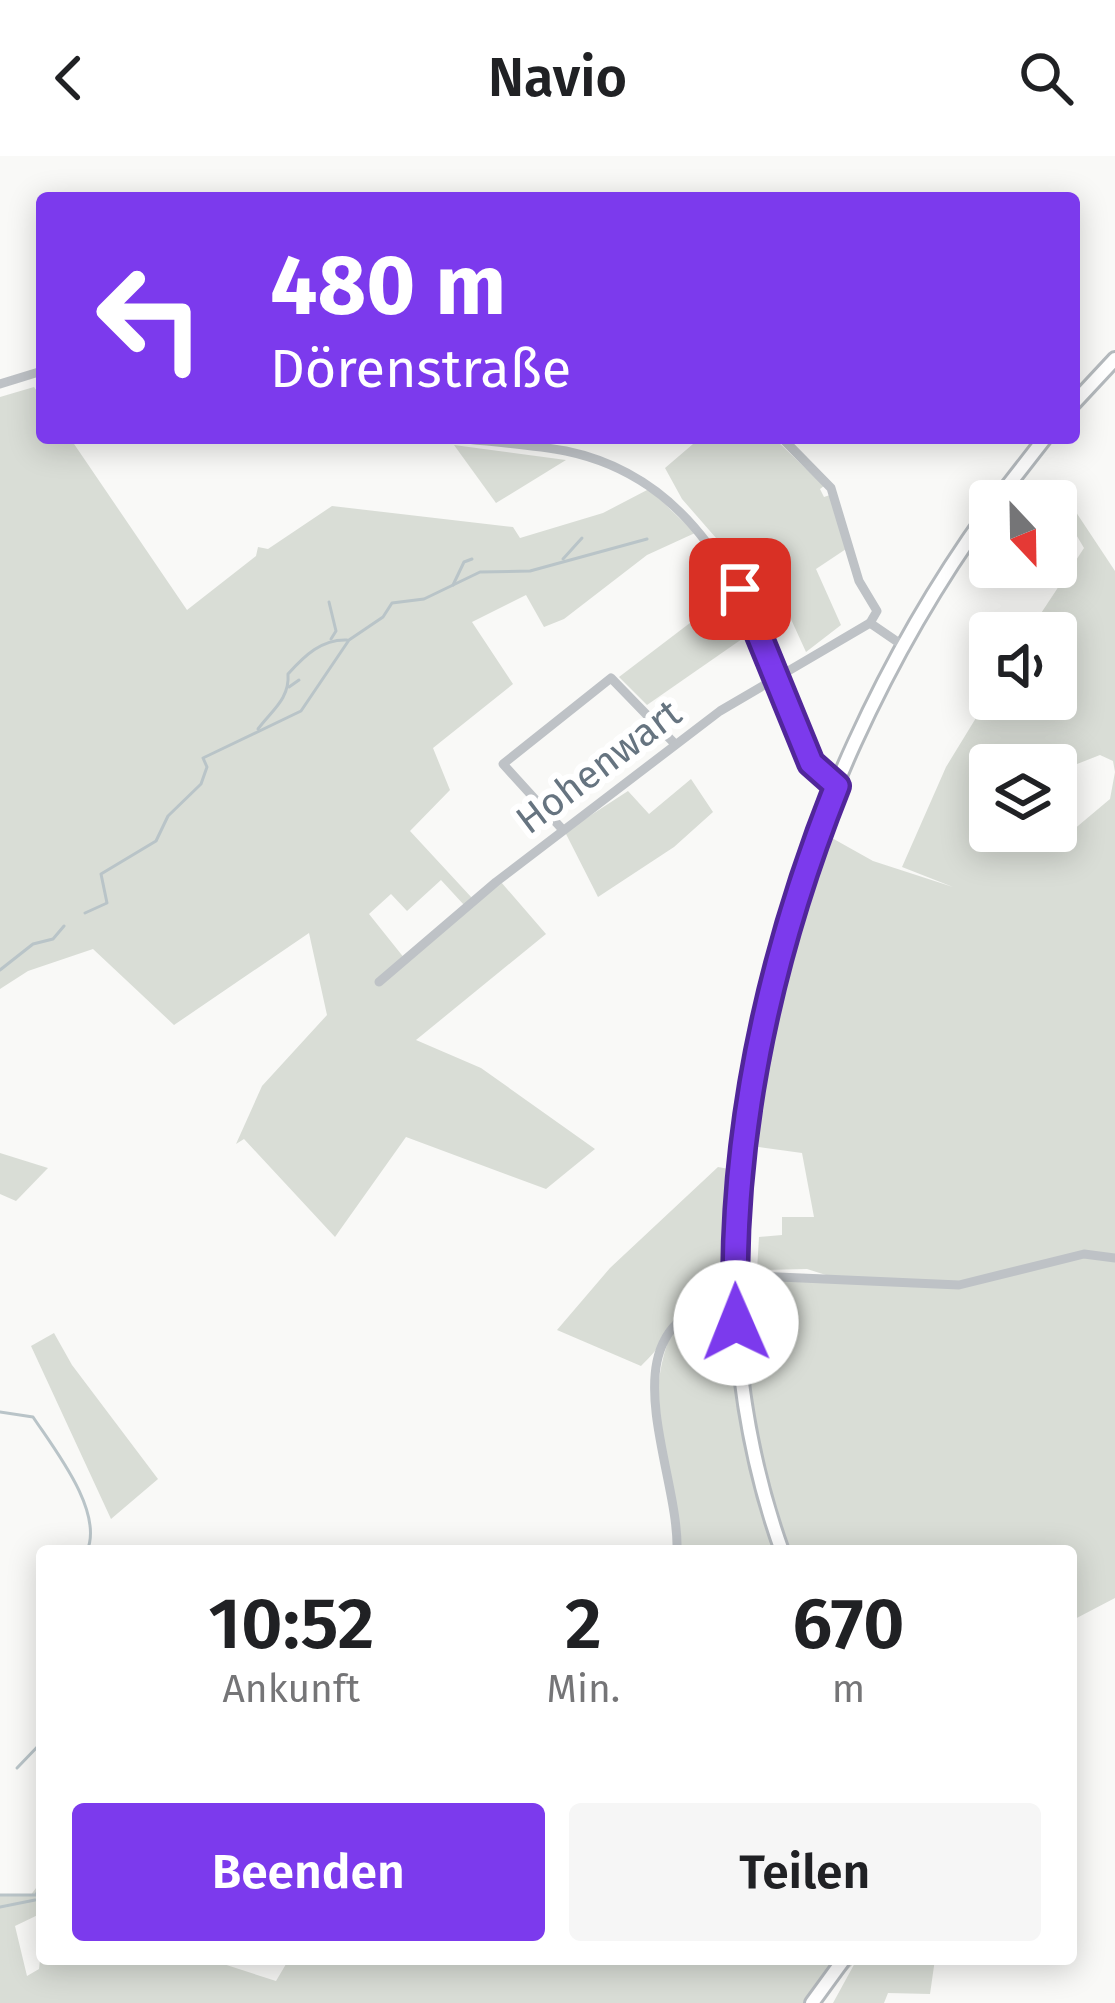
<!DOCTYPE html>
<html lang="de">
<head>
<meta charset="utf-8">
<style>
	:root { --surface:#fff; --page:#f6f6f6; --text:#202124; --muted:#757577; --accent:#7c3aed }
	body { margin:0; font-family:"Fira Sans",sans-serif; background:var(--page); color:var(--text); height:100vh; display:flex; flex-direction:column; font-size:45px; white-space:nowrap }
	* { box-sizing:border-box; margin:0 }
	p { font-size:39px; color:var(--muted) }
	.icon { flex:none; width:66px; height:66px; fill:none; stroke:currentColor; stroke-width:2; stroke-linecap:round; stroke-linejoin:round }
	.map { position:relative; flex:1; overflow:hidden }
	.details { position:absolute; left:36px; top:1389px; width:1041px; height:420px; display:flex; flex-direction:column; background:var(--surface); border-radius:12px; box-shadow:0 6px 30px #0003 }
	.details>* { flex:none }
	.banner { position:absolute; left:36px; top:36px; width:1044px; height:252px; border-radius:12px; box-shadow:0 6px 30px #0003; background:#7c3aed; color:#fff; overflow:hidden }
	.needle { width:78px; rotate:158deg }
	.fabs { position:absolute; left:969px; top:324px; display:grid; gap:24px }
	.fabs a { display:grid; place-items:center; width:108px; height:108px; border-radius:12px; background:var(--surface); box-shadow:0 6px 30px #0003; font-size:60px }
	.pin { position:absolute; display:grid; place-items:center; width:102px; height:102px; color:#fff; margin:-51px; border-radius:24px; box-shadow:0 6px 18px #0006 }
	.me { position:absolute; width:132px; margin:-66px; rotate:359deg; stroke-linejoin:round; filter:drop-shadow(0 0 9px #0008) }
	.turn { display:flex; align-items:center; gap:42px; height:252px; padding:0 36px; font-size:54px }
	.turn .icon { width:156px; height:156px; stroke-width:2.5 }
	.turn b { display:block; font-size:84px; line-height:102px }
	.eta { display:flex; justify-content:space-evenly; align-items:center; height:204px; text-align:center }
	.eta b { font-size:72px; font-weight:600; line-height:84px }
	.primary-button { display:flex; gap:24px; margin-top:auto; padding:24px 36px }
	.primary-button a { flex:1; height:138px; border-radius:12px; background:var(--accent); color:#fff; font-size:48px; font-weight:600; line-height:138px; text-align:center }
	.primary-button a+a { background:var(--page); color:var(--text) }
	header { display:flex; justify-content:space-between; align-items:center; height:156px; padding:0 36px; background:var(--surface); font-size:54px; font-weight:600 }
	.map>svg:first-child { display:block }
	.green { fill:#d9ddd6 }
	.lines { fill:none; stroke-linecap:round; stroke-linejoin:round }
	.stream { stroke:#b9c4c8; stroke-width:3 }
	.major-casing { stroke:#b4b9bd; stroke-width:18 }
	.minor { stroke:#bec2c6; stroke-width:9 }
	.major { stroke:#fff; stroke-width:12 }
	.route-casing { stroke:#51269a; stroke-width:30 }
	.route { stroke:#7c3aed; stroke-width:21 }
	.labels { text-anchor:middle; stroke-width:12; stroke-linejoin:round; paint-order:stroke }
	.street-label { font-size:39px; fill:#667480; stroke:#fff }
</style>
</head>
<body>
<header><svg class="icon" aria-label="back" viewBox="0 0 24 24"><path d="M15 5l-7 7 7 7"/></svg>Navio<svg class="icon" aria-label="search" viewBox="0 0 24 24"><circle cx="10" cy="10" r="6"/><path d="M15 15l6 6"/></svg></header>
<div class="map">
<svg width="1115" height="1847" viewBox="0 0 1115 1847">
	<rect width="100%" height="100%" fill="#f9f9f7"/>
	<!-- green -->
	<g class="green">
		<path d="M 34,231 L 42,242 L 42,282 L 70,282 L 187,454 L 256,400 L 258,391 L 268,393 L 332,350 L 513,371 L 520,382 L 603,357 L 649,333 L 695,377 L 647,399 L 564,463 L 544,471 L 526,439 L 472,466 L 513,528 L 433,592 L 450,634 L 410,675 L 472,742 L 464,749 L 441,724 L 407,755 L 391,738 L 369,758 L 405,803 L 501,726 L 546,778 L 416,884 L 481,912 L 595,993 L 546,1033 L 406,981 L 335,1081 L 244,983 L 236,988 L 262,930 L 327,859 L 309,777 L 174,869 L 93,793 L 28,815 L 0,833 L 0,241 Z"/>
		<path d="M 700,282 L 774,282 L 824,330 L 820,333 L 824,341 L 830,339 L 846,393 L 816,413 L 841,469 L 806,496 L 779,437 L 756,451 L 730,398 L 682,343 L 665,312 Z"/>
		<path d="M 454,289 L 566,304 L 496,347 Z"/>
		<path d="M 1042,324 L 1060,332 L 1115,415 L 1115,616 L 1113,605 L 1100,599 L 1072,610 L 1056,632 L 1056,609 L 990,609 L 990,675 L 1054,675 L 1066,680 L 1110,643 L 1115,616 L 1115,1442 L 1071,1465 L 1071,1395 L 678,1395 C 665,1321 640,1238 676,1167 L 726,1145 L 755,1142 L 759,1117 L 826,1119 L 807,1113 L 757,1114 L 759,1081 L 782,1079 L 782,1061 L 814,1061 L 802,997 L 745,989 L 773,854 L 823,677 L 873,705 L 953,731 L 902,711 L 946,611 L 990,539 L 1056,543 L 1056,477 L 1028,477 L 1084,392 L 1056,345 L 1038,337 Z"/>
		<path d="M 732,435 L 752,476 L 647,549 L 619,521 Z"/>
		<path d="M 691,623 L 713,656 L 674,691 L 598,741 L 565,676 L 628,635 L 649,658 Z"/>
		<path d="M 0,997 L 48,1012 L 16,1045 L 0,1038 Z"/>
		<path d="M 718,1011 L 729,1013 L 722,1140 C 662,1164 681,1172 641,1210 L 557,1174 L 610,1112 Z"/>
		<path d="M 54,1177 L 72,1209 L 158,1323 L 111,1363 L 31,1190 Z"/>
		<path d="M 42,1724 L 42,1757 L 15,1770 L 27,1820 L 39,1813 L 42,1785 L 42,1803 L 208,1803 L 276,1825 L 289,1803 L 935,1803 L 930,1838 L 888,1837 L 884,1847 L 833,1847 L 856,1805 L 816,1847 L 0,1847 L 0,1740 L 30,1740 Z"/>
	</g>
	<g class="lines">
		<!-- stream -->
		<g class="stream">
			<path d="M 563,403 L 582,382"/>
			<path d="M 453,429 L 464,406 L 472,403"/>
			<path d="M 329,446 L 336,475 L 331,483"/>
			<path d="M 289,531 L 299,524"/>
			<path d="M 258,573 C 271,555 290,543 288,518 C 305,499 322,483 347,484"/>
			<path d="M 85,757 L 107,747 L 101,718 L 156,685 L 168,660 L 201,628 L 207,611 L 203,602 L 301,555 L 349,484 L 383,461 L 392,447 L 424,443 L 480,416 L 530,415 L 647,383"/>
			<path d="M 0,814 L 33,788 L 53,783 L 64,770"/>
			<path d="M 0,1256 L 33,1261 C 55,1294 104,1356 87,1395"/>
			<path d="M 17,1612 L 42,1586"/>
			<path d="M 0,1739 L 36,1739 L 42,1726"/>
			<path d="M 0,1751 L 35,1744"/>
		</g>
		<!-- major casing -->
		<g class="major-casing">
			<g id="major">
				<path d="M 1074,247 L 1115,203"/>
				<path d="M 996,345 L 1045,282"/>
				<path d="M 782,1395 C 661,1059 786,634 990,353"/>
				<path d="M 812,1847 L 844,1803"/>
			</g>
		</g>
		<!-- minor -->
		<g class="minor">
			<path d="M 0,228 L 42,215"/>
			<path d="M 455,282 C 492,286 530,288 566,295 C 695,322 742,434 788,545 C 801,577 805,612 837,630"/>
			<path d="M 782,282 L 831,332 L 859,425 L 877,455 L 870,467 L 905,491"/>
			<path d="M 563,674 L 503,608 L 611,522 L 675,588"/>
			<path d="M 379,826 L 496,726 L 720,555 L 870,467"/>
			<path d="M 734,1119 L 959,1129 L 1084,1098 L 1115,1102"/>
			<path d="M 677,1395 C 680,1310 596,1163 735,1142"/>
		</g>
		<!-- major -->
		<use href="#major" class="major"/>
	</g>
	<g class="lines">
		<!-- route casing -->
		<g class="route-casing">
			<path id="route" d="M 736,1167 C 729,983 769,801 837,630 L 811,607 L 740,433"/>
		</g>
		<!-- route -->
		<use href="#route" class="route"/>
	</g>
	<g class="labels">
		<!-- street labels -->
		<g class="street-label">
			<text transform="translate(598 610) rotate(-37)" y="14">Hohenwart</text>
		</g>
	</g>
</svg>
<div class="fabs">
<a><svg class="needle" viewBox="-14 -14 28 28"><path d="M0-13l5 13h-10z" fill="#e53935"/><path d="M0 13l5-13h-10z" fill="#757577"/></svg></a>
<a><svg class="icon" aria-label="sound" viewBox="0 0 24 24"><path d="M4 9h4l5-4v14l-5-4H4zM17 9q2 3 0 6"/></svg></a>
<a><svg class="icon" aria-label="layers" viewBox="0 0 24 24"><path d="M12 4l9 5-9 5-9-5zM3 14l9 5 9-5"/></svg></a>
</div>
<div class="pin" style="left:740px;top:433px;background:#d93025"><svg class="icon" aria-label="arrive" viewBox="0 0 24 24"><path d="M6 21V4h12l-3 4 3 4H6"/></svg></div>
<svg class="me" style="left:736px;top:1167px" viewBox="-20 -20 40 40"><circle r="19" fill="#fff"/><path d="M0-13L10 11 0 6-10 11z" fill="#7c3aed"/></svg>
<div class="banner">
<div class="turn"><svg class="icon" aria-label="left" viewBox="0 0 24 24"><path d="M17 20v-9H6M10 6l-5 5 5 5"/></svg><div><b>480 m</b>Dörenstraße</div></div>
</div>
<section class="details">
<div class="eta">
<div><b>10:52</b><p>Ankunft</p></div>
<div><b>2</b><p>Min.</p></div>
<div><b>670</b><p>m</p></div>
</div>
<div class="primary-button"><a>Beenden</a><a>Teilen</a></div>
</section>
</div>
</body>
</html>
